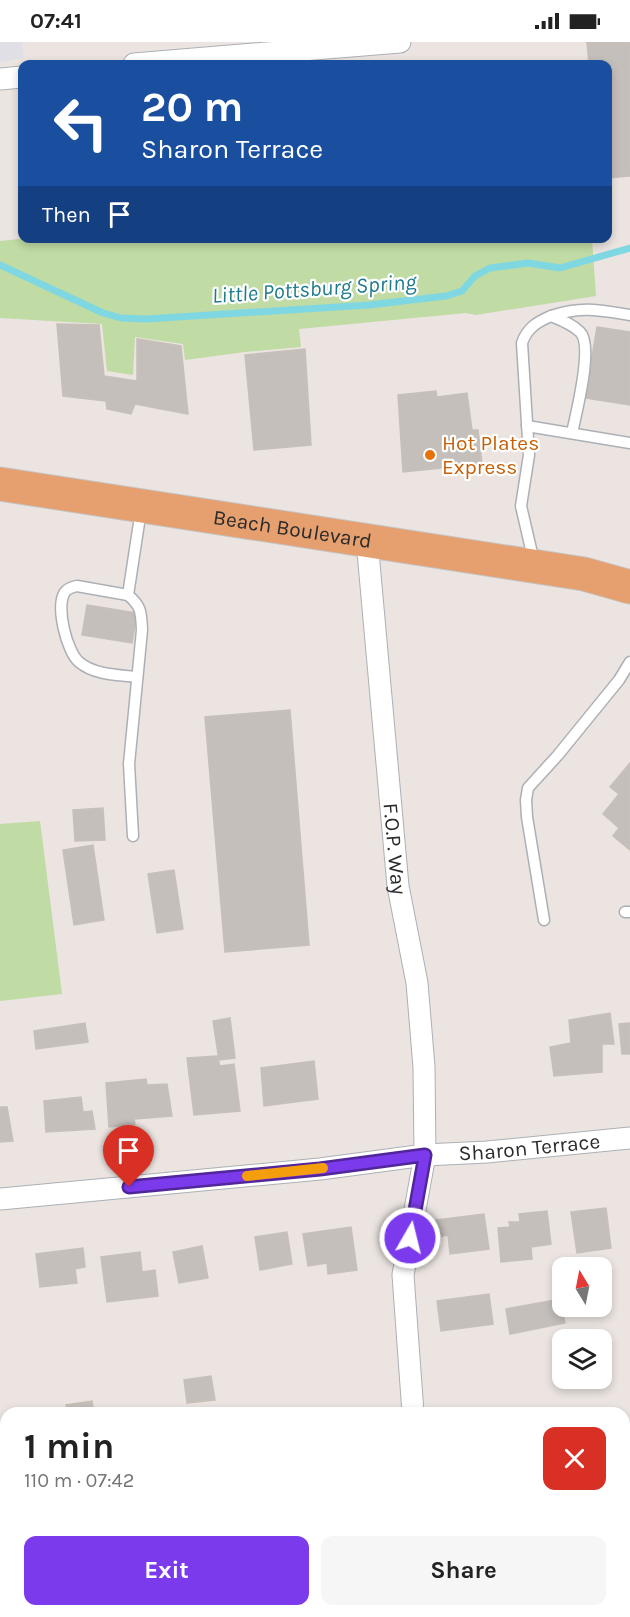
<!DOCTYPE html>
<html lang="en">
<head>
<meta charset="utf-8">
<style>
	:root { --surface:#fff; --page:#f6f6f6; --text:#222; --muted:#767676; --accent:#7c3aed }
	body { margin:0; font-family:Karla,sans-serif; background:var(--page); color:var(--text); height:100vh; display:flex; flex-direction:column; font-size:22px; white-space:nowrap }
	* { box-sizing:border-box; margin:0 }
	p { font-size:20px; color:var(--muted) }
	.icon { flex:none; width:33px; height:33px; fill:none; stroke:currentColor; stroke-width:2; stroke-linecap:round; stroke-linejoin:round }
	.map { position:relative; flex:1; overflow:hidden }
	.drawer { position:absolute; left:0px; top:1365px; width:630px; height:210px; display:flex; flex-direction:column; background:var(--surface); border-radius:18px 18px 0 0; box-shadow:0 3px 9px #0003 }
	.drawer>* { flex:none }
	.banner { position:absolute; left:18px; top:18px; width:594px; height:183px; border-radius:12px; box-shadow:0 3px 9px #0003; background:#1a4fa0; color:#fff; overflow:hidden }
	.needle { width:39px; rotate:350deg }
	.controls { position:absolute; left:552px; top:1215px; display:grid; gap:12px }
	.controls a { display:grid; place-items:center; width:60px; height:60px; border-radius:12px; background:var(--surface); box-shadow:0 3px 9px #0003; font-size:30px }
	.pin { position:absolute; display:grid; place-items:center; width:51px; height:51px; color:#fff; margin:-62px -26px; border-radius:50% 50% 50% 0; rotate:-45deg; box-shadow:0 0 6px #0007 }
	.pin .icon { rotate:45deg }
	.me { position:absolute; width:66px; margin:-33px; rotate:8deg; stroke-linejoin:round; filter:drop-shadow(0 0 4px #0008) }
	.turn { display:flex; align-items:center; gap:21px; height:126px; padding:0 24px; font-size:27px }
	.turn .icon { width:78px; height:78px; stroke-width:2.5 }
	.turn b { display:block; font-size:42px; line-height:51px }
	.then { display:flex; align-items:center; height:57px; padding:0 24px; background:#0003; gap:12px; font-size:22px }
	.round { display:grid; place-items:center; flex:none; width:63px; height:63px; border-radius:12px; background:var(--page) }
	.headline { display:flex; align-items:center; justify-content:space-between; height:102px; padding:0 24px }
	h1 { font-size:36px; font-weight:700; line-height:45px }
	.primary-button { display:flex; gap:12px; margin-top:auto; padding:12px 24px }
	.primary-button a { flex:1; height:69px; border-radius:12px; background:var(--accent); color:#fff; font-size:24px; font-weight:700; line-height:69px; text-align:center }
	.primary-button a+a { background:var(--page); color:var(--text) }
	.status { display:flex; justify-content:space-between; align-items:center; height:42px; padding:0 30px; background:var(--surface); direction:ltr }
	.status svg { height:16px; fill:currentColor }
	.map>svg:first-child { display:block }
	.industrial { fill:#e0dfe5 }
	.green { fill:#c0dba3 }
	.lines { fill:none; stroke-linecap:round; stroke-linejoin:round }
	.stream { stroke:#7fd8e1; stroke-width:7 }
	.building { fill:#c4bfbb; stroke:#c7c0b9; stroke-width:1.5 }
	.service-casing { stroke:#acb0b6; stroke-width:13 }
	.minor-casing { stroke:#acb0b6; stroke-width:23 }
	.trunk-casing { stroke:#c4c4c4; stroke-width:35 }
	.service { stroke:#fff; stroke-width:10 }
	.minor { stroke:#fff; stroke-width:21 }
	.trunk { stroke:#e69f6e; stroke-width:33 }
	.route-casing { stroke:#51269a; stroke-width:15 }
	.route { stroke:#7c3aed; stroke-width:10 }
	.slow { stroke:#f59e0b; stroke-width:10 }
	.food-dot { fill:#e8710a; stroke:#fff; stroke-width:2 }
	.labels { text-anchor:middle; stroke-width:4.5; stroke-linejoin:round; paint-order:stroke }
	.food-label { font-size:21px; fill:#c56008; stroke:#fff; text-anchor:start }
	.street-label { font-size:21px; fill:#2b2b2b; stroke:#fff }
	.water-label { font-size:22px; font-style:italic; fill:#1e7a8d; stroke:#fff }
</style>
</head>
<body>
<div class="status"><b>07:41</b><svg viewBox="0 0 49 12"><path d="M0 12V9h3v3zM5 12V6h3v6zM10 12V3h3v9zM15 12V0h3v12zM26 1h20v11H26zM47 4h2v5h-2z"/></svg></div>
<div class="map">
<svg width="630" height="1575" viewBox="0 0 630 1575">
	<rect width="100%" height="100%" fill="#ebe4e0"/>
	<!-- industrial -->
	<path class="industrial" d="M 0,0 L 22,0 L 24,16 L 0,20 Z"/>
	<!-- green -->
	<g class="green">
		<path d="M 29,196 L 592,197 L 596,254 L 476,273 L 466,271 L 299,287 L 301,305 L 245,310 L 185,318 L 183,302 L 135,295 L 133,333 L 107,329 L 102,282 L 0,276 L 0,199 Z"/>
		<path d="M 40,779 L 62,952 L 0,959 L 0,782 Z"/>
	</g>
	<g class="lines">
		<!-- stream -->
		<path class="stream" d="M 0,223 L 103,271 L 121,276 L 146,277 L 369,263 L 446,254 L 462,249 L 475,234 L 490,226 L 528,221 L 560,226 L 630,206"/>
	</g>
	<!-- building -->
	<g class="building">
		<path d="M 587,0 L 630,0 L 630,134 L 608,136 L 608,22 L 589,22 Z"/>
		<path d="M 57,282 L 99,283 L 104,334 L 137,339 L 137,297 L 181,304 L 188,372 L 135,362 L 131,372 L 107,367 L 106,359 L 63,354 Z"/>
		<path d="M 597,285 L 630,290 L 630,363 L 585,356 Z"/>
		<path d="M 305,307 L 311,403 L 254,408 L 245,313 Z"/>
		<path d="M 436,349 L 437,355 L 467,351 L 472,388 L 478,388 L 482,422 L 403,430 L 398,353 Z"/>
		<path d="M 87,563 L 137,571 L 132,601 L 82,593 Z"/>
		<path d="M 290,668 L 309,903 L 225,910 L 205,675 Z"/>
		<path d="M 630,721 L 630,808 L 613,794 L 619,786 L 603,772 L 619,752 L 610,745 Z"/>
		<path d="M 103,766 L 105,798 L 75,799 L 73,768 Z"/>
		<path d="M 93,803 L 104,878 L 74,883 L 63,808 Z"/>
		<path d="M 174,828 L 183,887 L 157,891 L 148,832 Z"/>
		<path d="M 610,971 L 614,1002 L 602,1002 L 602,1030 L 554,1034 L 550,1005 L 571,1001 L 569,978 Z"/>
		<path d="M 230,976 L 235,1016 L 219,1018 L 213,979 Z"/>
		<path d="M 85,981 L 88,1000 L 36,1007 L 34,989 Z"/>
		<path d="M 630,981 L 630,1012 L 622,1012 L 619,982 Z"/>
		<path d="M 217,1014 L 220,1024 L 234,1022 L 240,1069 L 194,1073 L 187,1016 Z"/>
		<path d="M 314,1019 L 318,1057 L 264,1064 L 261,1026 Z"/>
		<path d="M 146,1037 L 147,1043 L 167,1042 L 172,1074 L 134,1077 L 135,1082 L 109,1085 L 106,1041 Z"/>
		<path d="M 81,1055 L 83,1070 L 92,1069 L 95,1087 L 46,1090 L 44,1059 Z"/>
		<path d="M 0,1065 L 7,1065 L 13,1099 L 0,1100 Z"/>
		<path d="M 606,1166 L 611,1206 L 577,1211 L 571,1170 Z"/>
		<path d="M 547,1169 L 551,1202 L 531,1205 L 532,1217 L 501,1220 L 498,1186 L 510,1185 L 509,1180 L 520,1180 L 519,1172 Z"/>
		<path d="M 484,1172 L 489,1207 L 450,1212 L 448,1193 L 438,1195 L 436,1178 Z"/>
		<path d="M 351,1185 L 357,1228 L 328,1232 L 327,1221 L 308,1224 L 303,1192 Z"/>
		<path d="M 287,1190 L 292,1222 L 260,1228 L 255,1195 Z"/>
		<path d="M 202,1204 L 208,1236 L 179,1241 L 173,1210 Z"/>
		<path d="M 83,1206 L 85,1225 L 75,1227 L 77,1241 L 40,1245 L 36,1212 Z"/>
		<path d="M 140,1210 L 142,1230 L 155,1228 L 158,1254 L 107,1260 L 101,1215 Z"/>
		<path d="M 489,1252 L 493,1282 L 441,1289 L 437,1259 Z"/>
		<path d="M 560,1257 L 565,1281 L 510,1292 L 506,1267 Z"/>
		<path d="M 211,1334 L 215,1358 L 187,1361 L 184,1338 Z"/>
		<path d="M 92,1359 L 94,1371 L 67,1371 L 66,1363 Z"/>
		<path d="M 0,1432 L 6,1432 L 6,1466 L 0,1467 Z"/>
		<path d="M 624,1555 L 630,1555 L 630,1575 L 622,1575 Z"/>
		<path d="M 180,1569 L 196,1569 L 197,1575 L 181,1575 Z"/>
		<path d="M 266,1569 L 288,1569 L 289,1575 L 253,1575 L 253,1571 Z"/>
		<path d="M 388,1569 L 389,1575 L 355,1575 L 355,1573 Z"/>
		<path d="M 422,1569 L 453,1569 L 454,1575 L 423,1575 Z"/>
	</g>
	<g class="lines">
		<!-- service casing -->
		<g class="service-casing">
			<g id="service">
				<path d="M 527,384 L 630,401"/>
				<path d="M 572,391 C 576,371 594,304 580,290 C 572,282 561,278 551,274 C 583,264 598,268 630,273"/>
				<path d="M 534,520 L 521,464 L 529,413 L 522,301 C 527,286 537,280 551,274"/>
				<path d="M 128,553 L 77,544 C 72,545 68,546 65,550 C 55,564 67,610 79,620 C 94,633 119,633 137,635"/>
				<path d="M 133,794 L 129,722 L 142,588 C 141,571 142,565 128,553 L 141,468"/>
				<path d="M 625,870 L 630,870"/>
				<path d="M 544,878 L 527,775 L 526,758 L 528,746 L 558,713 L 619,638 L 630,620"/>
			</g>
		</g>
		<!-- minor casing -->
		<g class="minor-casing">
			<g id="minor">
				<path d="M 134,22 L 400,0"/>
				<path d="M 0,37 L 22,35"/>
				<path id="s1" d="M 367,499 L 398,844 L 417,941 L 424,1025 L 425,1113 L 403,1233 L 413,1371"/>
				<path id="s2" d="M 0,1157 L 320,1127 L 425,1113 L 487,1110 L 630,1096"/>
				<path d="M 624,1481 L 630,1480"/>
				<path d="M 0,1536 L 6,1536"/>
			</g>
		</g>
		<!-- trunk casing -->
		<g class="trunk-casing">
			<g id="trunk">
				<path id="s3" d="M 0,442 L 584,532 L 630,545"/>
			</g>
		</g>
		<!-- service -->
		<use href="#service" class="service"/>
		<!-- minor -->
		<use href="#minor" class="minor"/>
		<!-- trunk -->
		<use href="#trunk" class="trunk"/>
	</g>
	<g class="lines">
		<!-- route casing -->
		<g class="route-casing">
			<path id="route" d="M 129,1145 L 320,1127 L 425,1113 L 410,1196"/>
		</g>
		<!-- route -->
		<use href="#route" class="route"/>
		<!-- slow -->
		<path class="slow" d="M 247,1134 L 323,1126"/>
	</g>
	<!-- markers -->
	<circle class="food-dot" cx="430" cy="413" r="6"/>
	<g class="labels">
		<!-- food labels -->
		<g class="food-label">
			<text x="442" y="408">Hot Plates<tspan x="442" dy="24">Express</tspan></text>
		</g>
		<!-- street labels -->
		<g class="street-label">
			<text dy="7" stroke="none"><textPath href="#s3" startOffset="296">Beach Boulevard</textPath></text>
			<text dy="7" stroke="none"><textPath href="#s1" startOffset="309">F.O.P. Way</textPath></text>
			<text dy="7" stroke="none"><textPath href="#s2" startOffset="532">Sharon Terrace</textPath></text>
		</g>
		<!-- water labels -->
		<g class="water-label">
			<text transform="translate(314 246) rotate(-4)" y="8">Little Pottsburg Spring</text>
		</g>
	</g>
</svg>
<div class="controls">
<a><svg class="needle" viewBox="-14 -14 28 28"><path d="M0-13l5 13h-10z" fill="#e53935"/><path d="M0 13l5-13h-10z" fill="#767676"/></svg></a>
<a><svg class="icon" aria-label="layers" viewBox="0 0 24 24"><path d="M12 4l9 5-9 5-9-5zM3 14l9 5 9-5"/></svg></a>
</div>
<div class="pin" style="left:129px;top:1145px;background:#d93025"><svg class="icon" aria-label="arrive" viewBox="0 0 24 24"><path d="M6 21V4h12l-3 4 3 4H6"/></svg></div>
<svg class="me" style="left:410px;top:1196px" viewBox="-20 -20 40 40"><circle r="17" fill="#7c3aed" stroke="#fff" stroke-width="3"/><path d="M0-11L8 9 0 5-8 9z" fill="#fff"/></svg>
<div class="banner">
<div class="turn"><svg class="icon" aria-label="left" viewBox="0 0 24 24"><path d="M17 20v-9H6M10 6l-5 5 5 5"/></svg><div><b>20 m</b>Sharon Terrace</div></div>
<div class="then">Then<svg class="icon" aria-label="arrive" viewBox="0 0 24 24"><path d="M6 21V4h12l-3 4 3 4H6"/></svg></div>
</div>
<section class="drawer">
<div class="headline"><div><h1>1 min</h1><p>110 m · 07:42</p></div><a class="round" style="background:#d93025;color:#fff"><svg class="icon" aria-label="close" viewBox="0 0 24 24"><path d="M6 6l12 12M18 6L6 18"/></svg></a></div>
<div class="primary-button"><a>Exit</a><a>Share</a></div>
</section>
</div>
</body>
</html>
